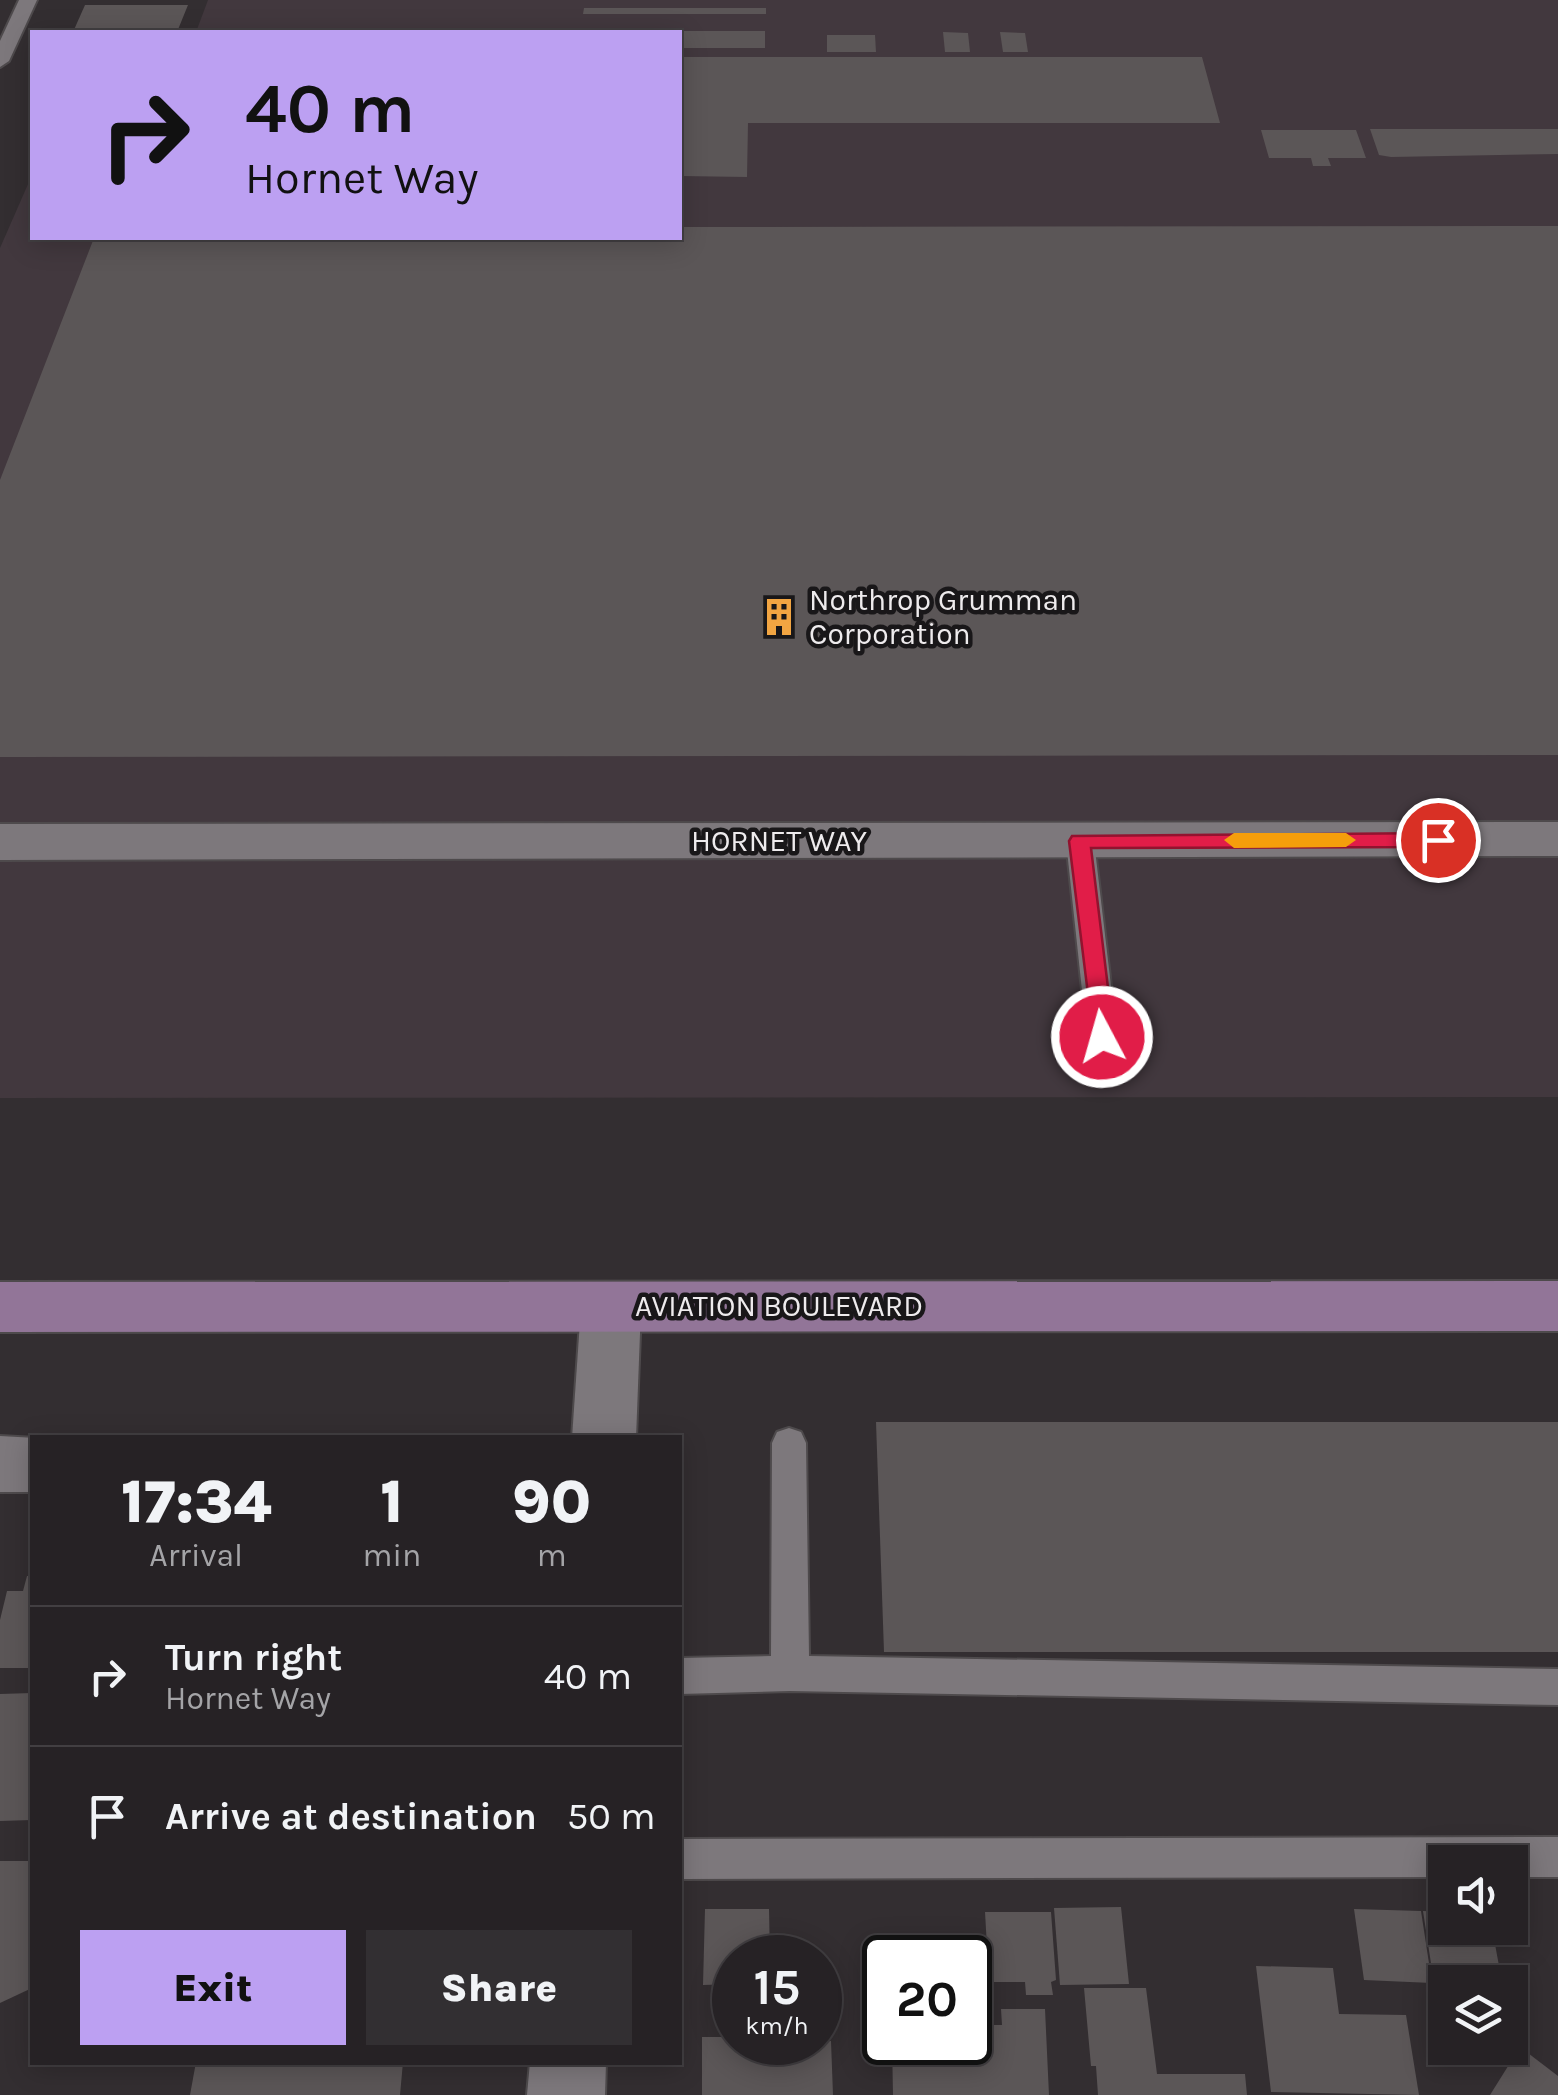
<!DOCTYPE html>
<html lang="en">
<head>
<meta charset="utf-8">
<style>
	:root { --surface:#262225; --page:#322f32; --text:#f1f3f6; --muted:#a4a4a7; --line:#423f42; --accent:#bca0f2 }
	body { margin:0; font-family:Karla,sans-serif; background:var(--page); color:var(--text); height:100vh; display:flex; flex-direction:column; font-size:38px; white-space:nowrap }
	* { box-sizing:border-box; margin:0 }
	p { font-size:32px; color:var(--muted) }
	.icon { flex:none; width:55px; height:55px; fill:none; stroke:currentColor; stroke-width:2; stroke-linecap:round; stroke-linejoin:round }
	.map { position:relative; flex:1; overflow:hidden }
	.drawer { position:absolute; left:30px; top:1435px; width:652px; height:630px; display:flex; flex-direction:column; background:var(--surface); border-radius:0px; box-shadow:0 5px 25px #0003,0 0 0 2px var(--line) }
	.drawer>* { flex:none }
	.hud { position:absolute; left:30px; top:30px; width:652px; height:210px; border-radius:0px; box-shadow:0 5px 25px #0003,0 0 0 2px var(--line); background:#bca0f2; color:#111; overflow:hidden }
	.buttons { position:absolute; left:1428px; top:1845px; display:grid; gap:20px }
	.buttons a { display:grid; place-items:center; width:100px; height:100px; border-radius:0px; background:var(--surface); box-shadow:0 5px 25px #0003,0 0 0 2px var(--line); font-size:50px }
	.speed { position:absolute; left:712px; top:1935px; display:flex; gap:20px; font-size:50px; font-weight:700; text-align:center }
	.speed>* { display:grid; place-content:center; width:130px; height:130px; border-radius:50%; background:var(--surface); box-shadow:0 5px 25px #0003,0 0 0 2px var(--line); line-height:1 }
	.speed small { font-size:25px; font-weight:400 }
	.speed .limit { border:5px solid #111; border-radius:15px; background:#fff; color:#111 }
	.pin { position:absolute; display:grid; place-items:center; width:85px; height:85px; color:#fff; margin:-42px; border:5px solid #fff; border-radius:50%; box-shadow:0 2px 10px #0007 }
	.me { position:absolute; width:110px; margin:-55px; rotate:354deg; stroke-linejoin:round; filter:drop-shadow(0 0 8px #0008) }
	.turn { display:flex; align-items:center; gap:35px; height:210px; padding:0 50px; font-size:45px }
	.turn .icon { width:130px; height:130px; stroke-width:2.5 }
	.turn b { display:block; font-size:70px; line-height:85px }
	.eta { display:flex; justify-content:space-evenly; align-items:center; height:170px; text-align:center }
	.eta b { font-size:60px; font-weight:800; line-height:70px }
	.button { display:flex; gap:20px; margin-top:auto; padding:20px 50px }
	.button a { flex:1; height:115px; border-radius:0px; background:var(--accent); color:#111; font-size:40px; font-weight:800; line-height:115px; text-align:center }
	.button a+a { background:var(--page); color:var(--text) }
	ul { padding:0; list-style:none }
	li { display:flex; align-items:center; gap:30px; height:140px; padding:0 50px; border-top:2px solid var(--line) }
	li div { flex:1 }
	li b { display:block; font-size:38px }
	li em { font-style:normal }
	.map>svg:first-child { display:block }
	.built { fill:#42383e }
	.building { fill:#5b5657 }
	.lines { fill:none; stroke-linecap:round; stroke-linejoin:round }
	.service-casing { stroke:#4e4a4c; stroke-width:4 }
	.minor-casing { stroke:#4e4a4c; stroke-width:4 }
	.secondary-casing { stroke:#4e4a4c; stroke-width:4 }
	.service { fill:#7d787c; fill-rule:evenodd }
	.minor { fill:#7d787c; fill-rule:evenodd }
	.secondary { fill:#927598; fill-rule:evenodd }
	.route { fill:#e11d48; stroke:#92132f; stroke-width:2.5 }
	.slow { fill:#f59e0b }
	.labels { text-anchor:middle; stroke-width:9; stroke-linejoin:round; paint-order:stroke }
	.poi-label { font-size:30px; fill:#eeebed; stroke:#191719; text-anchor:start }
	.street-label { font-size:30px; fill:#eeebed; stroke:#191719 }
</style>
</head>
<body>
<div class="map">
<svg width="1558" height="2095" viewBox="0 0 1558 2095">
	<rect width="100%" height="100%" fill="#332e31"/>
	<!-- built -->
	<path class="built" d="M 208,0 L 1558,0 L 1558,1097 L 0,1098 L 0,248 L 32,175 L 32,238 L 680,238 L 680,32 L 196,32 Z"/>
	<!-- building -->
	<g class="building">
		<path d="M 85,5 L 188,5 L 177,32 L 73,32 Z"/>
		<path d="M 584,8 L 766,8 L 766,14 L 583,14 Z"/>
		<rect x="680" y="31" width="85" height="17"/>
		<path d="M 943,32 L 968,33 L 970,52 L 945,52 Z"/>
		<path d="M 1000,32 L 1025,33 L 1028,52 L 1003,52 Z"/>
		<path d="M 827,35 L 875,35 L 876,52 L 827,52 Z"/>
		<path d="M 680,57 L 1202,57 L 1220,123 L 748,123 L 747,177 L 680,176 Z"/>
		<path d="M 1370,129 L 1558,129 L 1558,154 L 1391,157 L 1379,155 Z"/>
		<path d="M 1261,130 L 1356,130 L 1366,158 L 1328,158 L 1331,166 L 1313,166 L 1311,158 L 1269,158 Z"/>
		<path d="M 1558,226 L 1558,755 L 0,757 L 0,480 L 94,238 L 680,238 L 680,227 Z"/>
		<path d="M 876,1422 L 1558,1422 L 1558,1652 L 884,1652 Z"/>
		<path d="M 27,1576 L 32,1576 L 32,1668 L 0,1668 L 0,1620 L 7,1591 L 23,1591 Z"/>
		<path d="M 32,1693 L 32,1820 L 0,1821 L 0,1694 Z"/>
		<path d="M 0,1861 L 32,1861 L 32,1988 L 0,2003 Z"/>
		<path d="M 1121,1907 L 1129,1984 L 1060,1985 L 1054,1908 Z"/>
		<path d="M 705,1909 L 769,1909 L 770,1958 L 735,1958 L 735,1984 L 703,1985 Z"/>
		<path d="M 1354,1909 L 1421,1911 L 1432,1983 L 1364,1980 Z"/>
		<path d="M 1423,1911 L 1445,1912 L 1445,1928 L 1492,1928 L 1502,1982 L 1434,1983 Z"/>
		<path d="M 985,1912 L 1051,1912 L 1056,1980 L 1051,1982 L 1053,1995 L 1026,1995 L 1025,1982 L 989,1982 Z"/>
		<path d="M 1256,1966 L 1333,1968 L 1339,2014 L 1406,2015 L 1419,2095 L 1271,2092 Z"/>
		<path d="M 1084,1988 L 1146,1988 L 1157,2074 L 1245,2074 L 1247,2095 L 1098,2095 L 1096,2066 L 1091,2066 Z"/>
		<path d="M 970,1996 L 991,1996 L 992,2025 L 1002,2025 L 1001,2009 L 1045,2009 L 1049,2095 L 893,2095 L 892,2042 L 970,2042 Z"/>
		<path d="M 702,2037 L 735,2037 L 735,2042 L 744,2042 L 744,2046 L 831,2041 L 833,2095 L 702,2095 Z"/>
		<path d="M 1520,2047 L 1558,2076 L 1558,2095 L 1490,2095 Z"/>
		<path d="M 196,2062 L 403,2062 L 400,2095 L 190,2095 Z"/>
	</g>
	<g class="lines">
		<!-- service casing -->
		<g class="service-casing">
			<g id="service">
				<path d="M 19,0 L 37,0 L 9,61 L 0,67 L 0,41 Z"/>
				<path d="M 1080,831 L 1090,834 L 1094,841 L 1117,1037 L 1113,1045 L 1102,1048 L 1091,1045 L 1087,1037 L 1066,841 L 1070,834 Z"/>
				<path d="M 789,1428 L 801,1432 L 806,1443 L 809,1656 L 1558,1669 L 1558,1705 L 790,1691 L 680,1694 L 680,1658 L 771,1656 L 772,1443 L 777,1432 Z"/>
				<path d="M 1558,1837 L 1558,1877 L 1510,1877 L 1510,1862 L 1445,1862 L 1445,1877 L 680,1879 L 680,1839 Z"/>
			</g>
		</g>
		<!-- minor casing -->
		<g class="minor-casing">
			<g id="minor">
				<path d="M 1558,822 L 1558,856 L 0,860 L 0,824 Z"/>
				<path d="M 611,1282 L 632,1289 L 641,1307 L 636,1438 L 572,1438 L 581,1307 L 590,1289 Z"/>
				<path d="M 0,1436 L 36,1438 L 32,1438 L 32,1492 L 0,1492 Z"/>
				<path d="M 530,2062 L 606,2062 L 605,2095 L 527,2095 Z"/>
			</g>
		</g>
		<!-- secondary casing -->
		<g class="secondary-casing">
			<path id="secondary" d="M 1558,1281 L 1558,1331 L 0,1332 L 0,1282 Z"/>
		</g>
		<!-- service -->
		<use href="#service" class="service"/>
		<!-- minor -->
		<use href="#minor" class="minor"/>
		<!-- secondary -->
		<use href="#secondary" class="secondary"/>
	</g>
	<!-- route -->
	<path class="route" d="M 1438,833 L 1449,840 L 1438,847 L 1091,848 L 1114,1037 L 1102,1046 L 1094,1043 L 1069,841 L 1072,836 Z"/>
	<!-- slow -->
	<path class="slow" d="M 1234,833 L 1346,833 L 1356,840 L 1346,847 L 1234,848 L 1224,840 Z"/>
	<!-- icons -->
	<defs>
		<g id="building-bare" transform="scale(3)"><path d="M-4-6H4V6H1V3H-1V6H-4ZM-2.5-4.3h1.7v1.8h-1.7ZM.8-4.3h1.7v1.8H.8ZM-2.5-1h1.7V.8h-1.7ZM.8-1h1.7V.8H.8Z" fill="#f2a542" stroke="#191719" stroke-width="2.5" paint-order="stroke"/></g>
	</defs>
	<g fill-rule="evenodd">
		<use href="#building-bare" x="779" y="617"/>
	</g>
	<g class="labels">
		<!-- poi labels -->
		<g class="poi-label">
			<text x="809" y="610">Northrop Grumman<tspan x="809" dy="34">Corporation</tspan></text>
		</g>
		<!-- street labels -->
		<g class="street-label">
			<text x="779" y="851">HORNET WAY</text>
			<text x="779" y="1316">AVIATION BOULEVARD</text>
		</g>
	</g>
</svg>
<div class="buttons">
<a><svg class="icon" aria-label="sound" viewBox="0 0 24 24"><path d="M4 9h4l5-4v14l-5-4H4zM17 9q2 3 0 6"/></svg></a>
<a><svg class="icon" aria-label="layers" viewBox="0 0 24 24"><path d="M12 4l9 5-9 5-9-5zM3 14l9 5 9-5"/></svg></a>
</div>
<div class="speed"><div>15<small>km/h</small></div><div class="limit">20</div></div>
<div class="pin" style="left:1438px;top:840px;background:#d93025"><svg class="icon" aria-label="arrive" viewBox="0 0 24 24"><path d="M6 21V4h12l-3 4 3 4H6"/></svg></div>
<svg class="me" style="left:1102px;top:1037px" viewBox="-20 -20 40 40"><circle r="17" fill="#e11d48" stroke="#fff" stroke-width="3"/><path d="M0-11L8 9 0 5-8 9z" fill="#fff"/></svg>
<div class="hud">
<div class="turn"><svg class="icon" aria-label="right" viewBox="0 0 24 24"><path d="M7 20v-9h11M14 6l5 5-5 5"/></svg><div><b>40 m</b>Hornet Way</div></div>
</div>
<section class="drawer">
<div class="eta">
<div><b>17:34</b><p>Arrival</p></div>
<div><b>1</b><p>min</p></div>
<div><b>90</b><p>m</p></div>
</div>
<ul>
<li><svg class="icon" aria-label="right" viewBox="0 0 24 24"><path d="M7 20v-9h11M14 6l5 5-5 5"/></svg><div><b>Turn right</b><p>Hornet Way</p></div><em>40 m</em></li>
<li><svg class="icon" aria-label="arrive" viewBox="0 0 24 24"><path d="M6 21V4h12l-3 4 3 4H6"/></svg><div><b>Arrive at destination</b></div><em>50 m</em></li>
</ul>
<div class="button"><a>Exit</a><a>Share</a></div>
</section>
</div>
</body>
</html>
